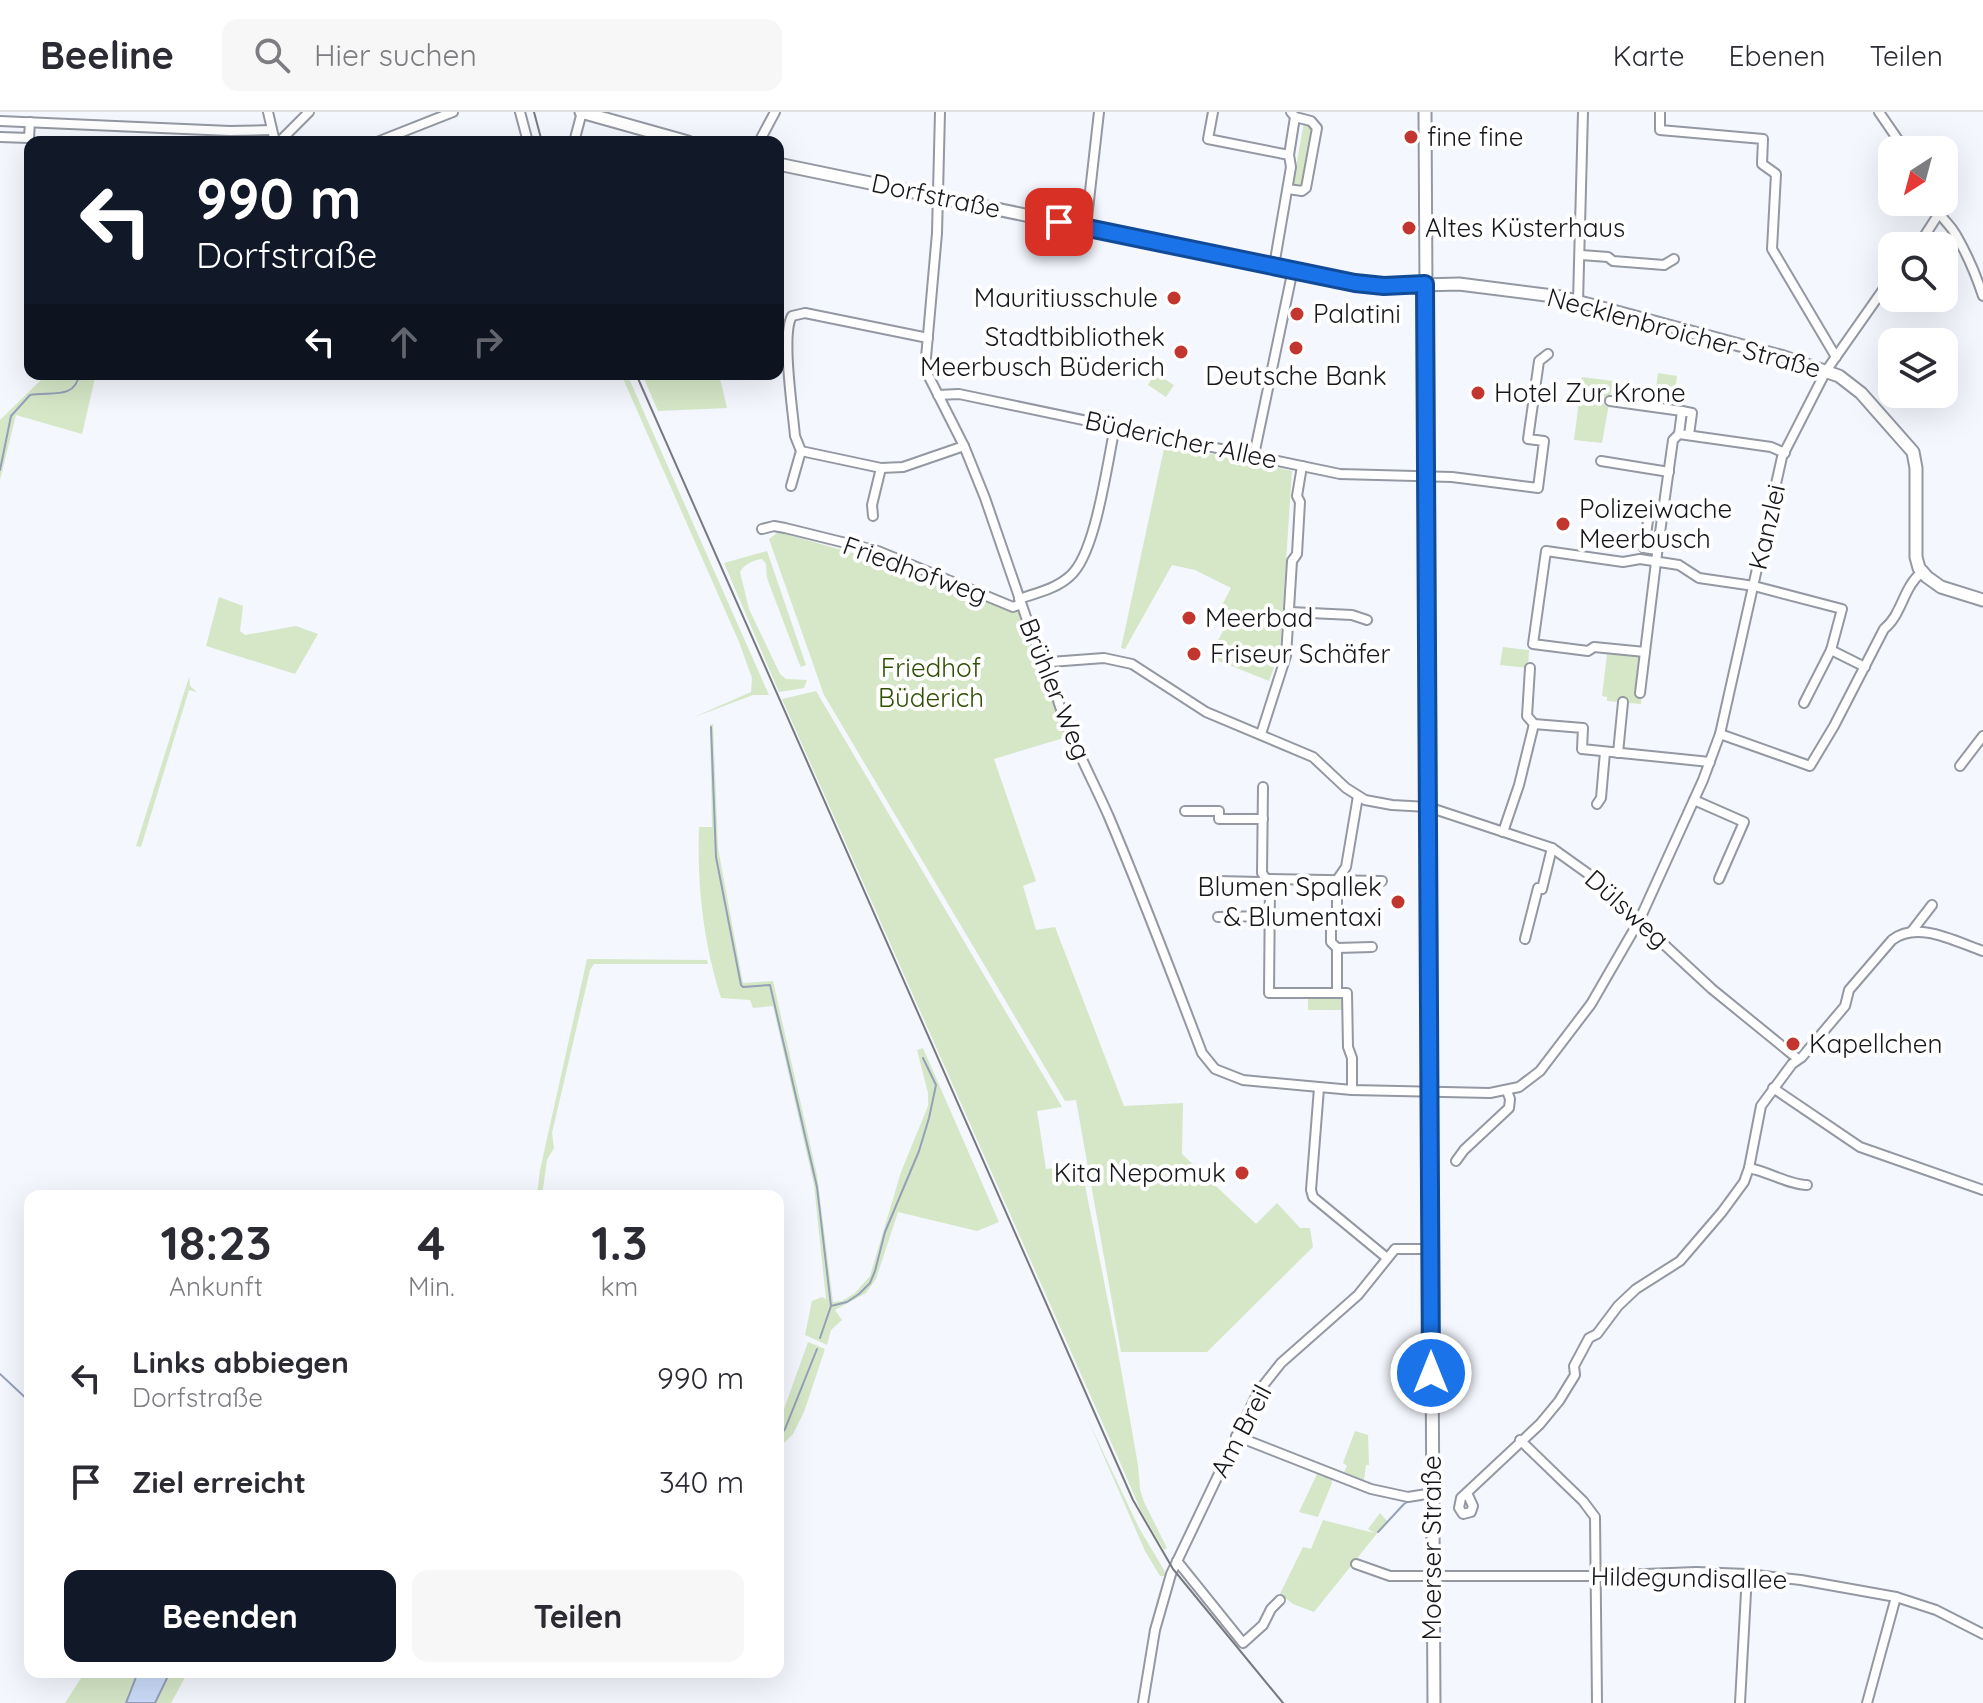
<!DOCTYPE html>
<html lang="de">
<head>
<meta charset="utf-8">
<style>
	:root { --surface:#fff; --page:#f7f7f7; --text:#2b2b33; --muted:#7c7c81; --line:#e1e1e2; --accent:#111827 }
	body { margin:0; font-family:Quicksand,sans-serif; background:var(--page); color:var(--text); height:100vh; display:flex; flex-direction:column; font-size:30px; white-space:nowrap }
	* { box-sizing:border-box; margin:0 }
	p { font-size:26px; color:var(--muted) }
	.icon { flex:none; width:44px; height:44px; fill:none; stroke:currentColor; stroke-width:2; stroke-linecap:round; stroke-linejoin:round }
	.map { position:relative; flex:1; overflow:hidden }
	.panel { position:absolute; left:24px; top:1078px; width:760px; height:488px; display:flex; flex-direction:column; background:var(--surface); border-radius:16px; box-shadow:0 8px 32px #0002 }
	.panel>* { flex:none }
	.guide { position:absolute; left:24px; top:24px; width:760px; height:244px; border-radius:16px; box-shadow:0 8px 32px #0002; background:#111827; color:#fff; overflow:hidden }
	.needle { width:52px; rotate:216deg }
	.controls { position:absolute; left:1878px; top:24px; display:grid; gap:16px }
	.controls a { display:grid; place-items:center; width:80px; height:80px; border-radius:16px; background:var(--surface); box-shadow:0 8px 32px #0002; font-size:40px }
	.pin { position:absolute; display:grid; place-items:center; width:68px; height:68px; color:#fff; margin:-34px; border-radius:16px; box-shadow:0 4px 12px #0006 }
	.me { position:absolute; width:88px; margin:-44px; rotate:0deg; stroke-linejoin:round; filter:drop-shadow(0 0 6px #0008) }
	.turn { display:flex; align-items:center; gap:28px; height:168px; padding:0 40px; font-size:36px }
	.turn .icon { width:104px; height:104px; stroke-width:2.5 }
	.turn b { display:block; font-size:56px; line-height:68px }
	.lanes { display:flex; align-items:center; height:76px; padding:0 40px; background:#0003; justify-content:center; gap:40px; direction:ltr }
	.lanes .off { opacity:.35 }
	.eta { display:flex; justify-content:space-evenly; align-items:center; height:136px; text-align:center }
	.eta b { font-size:48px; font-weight:700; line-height:56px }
	.action { display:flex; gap:16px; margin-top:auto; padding:16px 40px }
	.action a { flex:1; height:92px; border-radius:16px; background:var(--accent); color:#fff; font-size:32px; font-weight:700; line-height:92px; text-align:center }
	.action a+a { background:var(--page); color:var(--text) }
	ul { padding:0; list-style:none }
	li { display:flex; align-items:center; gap:24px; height:104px; padding:0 40px }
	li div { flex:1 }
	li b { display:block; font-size:30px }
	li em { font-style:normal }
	header { display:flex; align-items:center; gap:48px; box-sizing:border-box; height:112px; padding:0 40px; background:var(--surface); border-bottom:2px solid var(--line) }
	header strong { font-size:38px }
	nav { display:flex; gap:44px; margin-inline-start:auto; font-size:28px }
	.search { width:560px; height:72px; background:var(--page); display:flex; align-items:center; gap:20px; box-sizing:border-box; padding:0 28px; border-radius:16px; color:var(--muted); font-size:30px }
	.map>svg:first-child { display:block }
	.green { fill:#d5e7c7 }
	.water { fill:#cadbf9; stroke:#94a0b7; stroke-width:2 }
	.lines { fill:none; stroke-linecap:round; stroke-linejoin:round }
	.stream { stroke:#94a0b7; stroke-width:2 }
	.minor-casing { stroke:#9398a2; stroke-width:12 }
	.secondary-casing { stroke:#9398a2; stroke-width:15 }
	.minor { stroke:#fff; stroke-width:8 }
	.secondary { stroke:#fff; stroke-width:11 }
	.tram { stroke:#77797e; stroke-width:2 }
	.route-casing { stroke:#114b97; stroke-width:20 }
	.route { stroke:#1a73e8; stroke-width:14 }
	.poi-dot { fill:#c3352f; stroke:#fff; stroke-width:3 }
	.labels { text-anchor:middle; stroke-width:8; stroke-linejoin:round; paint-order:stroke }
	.poi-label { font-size:26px; fill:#17181c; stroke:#fff; text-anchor:start }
	.street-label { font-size:26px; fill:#17181c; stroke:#fff }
	.park-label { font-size:26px; fill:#304f02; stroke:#fff }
</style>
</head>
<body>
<header>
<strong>Beeline</strong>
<div class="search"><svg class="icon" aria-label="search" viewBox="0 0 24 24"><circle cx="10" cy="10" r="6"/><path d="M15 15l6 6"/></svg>Hier suchen</div>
<nav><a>Karte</a><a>Ebenen</a><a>Teilen</a></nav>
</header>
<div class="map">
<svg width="1983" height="1591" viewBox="0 0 1983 1591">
	<rect width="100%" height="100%" fill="#f4f7fe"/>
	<!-- green -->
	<g class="green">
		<path d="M 1304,10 L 1313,16 L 1304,73 L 1301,75 L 1293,72 Z"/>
		<path d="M 1155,261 L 1174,273 L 1166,285 L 1148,273 Z"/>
		<path d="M 1658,261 L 1677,264 L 1673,295 L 1654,292 Z"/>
		<path d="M 47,262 L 96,262 L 82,322 L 16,303 L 0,368 L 0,308 Z"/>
		<path d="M 621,262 L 627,262 L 769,583 L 753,583 L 692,606 L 751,580 L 752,566 L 739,530 Z"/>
		<path d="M 642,262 L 719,262 L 727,296 L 658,299 Z"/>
		<path d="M 1582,265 L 1613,269 L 1602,331 L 1574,328 Z"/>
		<path d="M 1165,332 L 1292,359 L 1280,540 L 1269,569 L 1209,545 L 1228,510 L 1217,503 L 1231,476 L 1195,458 L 1172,453 L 1125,537 L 1121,536 Z"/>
		<path d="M 778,420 L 892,452 L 1019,499 L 1067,625 L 994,647 L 1036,769 L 1023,774 L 1036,818 L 1055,815 L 1124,994 L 1183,991 L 1182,1042 L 1256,1112 L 1277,1091 L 1300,1116 L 1310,1116 L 1313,1135 L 1207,1240 L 1121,1240 L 1076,988 L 1065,989 L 824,583 L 769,427 Z"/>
		<path d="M 767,439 L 806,553 L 801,555 L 799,551 L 767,466 L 766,452 L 762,447 C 754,448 744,452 740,460 L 749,497 L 780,562 L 786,567 L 807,568 L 804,576 L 779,580 L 724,451 Z"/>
		<path d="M 219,485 L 243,494 L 240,519 L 245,523 L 296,514 L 318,522 L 295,562 L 206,534 Z"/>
		<path d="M 1503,535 L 1529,538 L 1528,556 L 1500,553 Z"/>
		<path d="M 1614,540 L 1643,541 L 1641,592 L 1607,589 L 1607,585 L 1602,584 L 1607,542 L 1614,543 Z"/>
		<path d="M 189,565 L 190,574 L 197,580 L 189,578 L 141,735 L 136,734 Z"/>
		<path d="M 816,579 L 1062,995 L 1037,999 L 1046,1057 L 1081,1053 L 1118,1240 L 1138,1353 L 1140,1377 L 1144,1390 L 1167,1436 L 1164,1438 L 1141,1399 L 1119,1348 L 782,587 Z"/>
		<path d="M 713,612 L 718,736 L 742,866 L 743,871 L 773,869 L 817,1063 L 833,1190 L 842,1189 L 855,1181 L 870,1164 L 901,1060 L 928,994 L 928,981 L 917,938 L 923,936 L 999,1110 L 977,1119 L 898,1100 L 876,1167 L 866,1181 L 835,1198 L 842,1208 L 831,1218 L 827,1233 L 805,1223 L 812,1189 L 822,1185 L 826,1187 L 814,1073 L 773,894 L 753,896 L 750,888 L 721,886 C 703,830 697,773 699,715 L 712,715 L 710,613 Z"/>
		<path d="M 587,847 L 707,848 L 708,852 L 594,852 L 590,858 L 552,1021 L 554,1036 L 547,1048 L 542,1084 L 537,1084 L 540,1058 Z"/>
		<path d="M 1308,885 L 1339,885 L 1342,888 L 1342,898 L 1308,898 Z"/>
		<path d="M 808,1230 L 825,1237 L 804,1300 L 793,1322 L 781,1334 L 778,1349 L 778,1314 Z"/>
		<path d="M 1087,1306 L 1139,1416 L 1164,1458 L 1165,1464 L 1160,1464 L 1145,1439 Z"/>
		<path d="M 1355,1319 L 1368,1323 L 1369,1353 L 1366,1353 L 1364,1368 L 1344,1360 L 1347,1354 L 1343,1351 Z"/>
		<path d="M 1318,1360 L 1332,1367 L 1332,1371 L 1318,1405 L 1299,1400 Z"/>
		<path d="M 1380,1401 L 1387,1409 L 1314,1500 L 1293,1492 L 1280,1482 L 1303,1435 L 1311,1437 L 1323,1408 L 1374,1421 L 1368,1417 Z"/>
		<path d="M 85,1560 L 138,1560 L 126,1591 L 65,1591 Z"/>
		<path d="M 170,1560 L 188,1560 L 171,1591 L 155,1591 Z"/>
	</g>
	<!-- water -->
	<path class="water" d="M 138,1560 L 170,1560 L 155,1591 L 126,1591 Z"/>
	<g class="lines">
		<!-- stream -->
		<g class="stream">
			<path d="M 0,358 L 11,304 L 30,283 C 49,279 76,288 79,262"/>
			<path d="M 711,615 L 716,745 L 741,873 L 743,875 L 770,873 L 817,1075 L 831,1194 L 820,1226"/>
			<path d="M 831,1194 L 847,1190 L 859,1182 L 870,1171 L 875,1159 L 885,1120 L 919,1039 L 929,1006 L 936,973 L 923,946"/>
			<path d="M 0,1262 L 30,1290"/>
			<path d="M 778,1327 L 785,1317 L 817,1237"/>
			<path d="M 1378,1420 L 1404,1392 L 1411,1388"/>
		</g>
		<!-- minor casing -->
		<g class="minor-casing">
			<g id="minor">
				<path d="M 268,0 L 275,30"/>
				<path d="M 520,0 L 528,30"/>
				<path d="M 940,0 L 937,121 L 925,257 L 964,334 L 985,386 L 1027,508 L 1040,542 L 1050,550 C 1053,597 1090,661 1109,705 C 1142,783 1172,862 1202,941 L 1215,957 L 1243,968 L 1352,978 L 1490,981 L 1519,975 L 1540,959 L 1591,892 L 1639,809 L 1703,668 L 1720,622 L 1782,345 L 1826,259 L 1892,165"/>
				<path d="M 1213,0 L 1208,27 L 1289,43"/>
				<path d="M 1660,0 L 1660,18 L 1763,27 L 1762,52 L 1776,62 L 1772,137 L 1836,245"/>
				<path d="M 1879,0 L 1905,38"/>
				<path d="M 0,9 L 230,19 L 272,18"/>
				<path d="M 0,25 L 29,26 L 30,10"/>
				<path d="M 279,30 L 309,0"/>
				<path d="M 377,30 L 453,0"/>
				<path d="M 574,30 L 582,0"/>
				<path d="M 759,30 L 775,0"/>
				<path d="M 1288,77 L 1302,79 L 1306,76 L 1317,16 L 1311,9 L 1295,5"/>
				<path d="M 1936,90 C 1940,109 1947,107 1956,123 C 1967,142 1976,163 1983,184"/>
				<path d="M 1086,115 L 1099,0"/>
				<path d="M 1918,134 L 1938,103"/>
				<path d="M 1581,143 L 1608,145 L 1613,149 L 1664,153 L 1674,147"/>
				<path d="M 1274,154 L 1291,55 L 1289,43 L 1295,5 L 1291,0"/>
				<path d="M 1578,190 L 1583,0"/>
				<path d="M 928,226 L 805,201 L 792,204 C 781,222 793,300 795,324 L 801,339 L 881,356 L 903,355 L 964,334"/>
				<path d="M 938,283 L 959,282 L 1340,362 L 1452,365 L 1538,376 L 1544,329 L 1528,327 L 1539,249 L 1548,242"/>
				<path d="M 1610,289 L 1682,299 L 1679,322 L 1771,335 L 1785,341"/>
				<path d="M 1682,299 L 1692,301 L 1689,323"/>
				<path d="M 1679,322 L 1673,328 L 1657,442 L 1656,450 L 1645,540 L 1594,535 L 1588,539 L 1533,532 L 1546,439 L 1623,450 L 1640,447 L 1679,453 L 1699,466 L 1754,474 L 1842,497 L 1831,538 L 1804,591"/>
				<path d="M 1254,343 L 1293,157"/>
				<path d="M 1601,349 L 1669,360"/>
				<path d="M 791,374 L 801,339"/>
				<path d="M 1649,402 L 1644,436 L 1657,438"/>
				<path d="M 873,404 L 872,393 L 881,356"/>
				<path d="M 762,417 L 774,414 L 785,416 L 878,439 L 1013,495 L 1021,492"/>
				<path d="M 1019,487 C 1036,481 1056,477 1070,464 C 1096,442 1107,351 1115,315"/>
				<path d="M 1290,500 L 1352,503 L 1367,508"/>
				<path d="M 1831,538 L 1865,555"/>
				<path d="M 1050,550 L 1104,546 L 1132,552 L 1206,600 L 1313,645 L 1346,676 L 1365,688 L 1392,693 L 1428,695 L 1552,736 L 1587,761 L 1712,877 L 1798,947"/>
				<path d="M 1530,556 L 1527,604 L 1534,612 L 1583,616 L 1582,637 L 1710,650"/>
				<path d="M 1640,581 L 1645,540"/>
				<path d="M 1261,622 L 1286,544 L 1292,449 L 1297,442 L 1300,390 L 1297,384 L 1302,354"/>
				<path d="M 1720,622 L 1810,654 L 1834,614 L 1884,517 C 1902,503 1903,475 1922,460"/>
				<path d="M 1618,641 L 1623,590"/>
				<path d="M 1960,654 L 1983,624"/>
				<path d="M 1263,675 L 1262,761 L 1270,772 L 1269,881 L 1337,881"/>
				<path d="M 1694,688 L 1744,710 L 1719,767"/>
				<path d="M 1597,692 L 1601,686 L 1605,640"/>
				<path d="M 1185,699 L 1219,699 L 1219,707 L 1263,707"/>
				<path d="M 1503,720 L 1519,673 L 1534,612"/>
				<path d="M 1212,772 L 1217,769 L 1260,770 L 1266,767 L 1382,769"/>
				<path d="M 1218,805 L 1268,804"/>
				<path d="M 1912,819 L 1932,793"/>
				<path d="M 1525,827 L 1538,776 L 1542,777 L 1552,736"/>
				<path d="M 1337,836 L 1372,835"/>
				<path d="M 1319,976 L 1311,1078 L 1313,1085 L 1387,1146"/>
				<path d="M 1773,976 L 1860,1035 L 1983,1078"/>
				<path d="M 1352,978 L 1352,946 L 1348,935 L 1347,881 L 1337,881 L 1337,836 L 1331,830 L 1331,811 L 1337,803 L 1337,768 L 1346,755 L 1358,684"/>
				<path d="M 1456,1049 L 1464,1038 L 1509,996 L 1510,987 L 1507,979"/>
				<path d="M 1749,1056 C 1769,1060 1790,1073 1807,1073"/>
				<path d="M 1236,1324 L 1371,1377 L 1408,1385 L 1433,1381"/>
				<path d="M 1520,1328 L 1583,1389 L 1595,1405 L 1597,1591"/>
				<path d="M 1467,1381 L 1473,1394 L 1471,1400 L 1463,1402 L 1459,1396 L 1461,1386 L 1540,1312 L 1559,1289 L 1575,1263 L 1574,1254 L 1589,1226 L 1597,1222 L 1618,1194 L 1636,1177 L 1680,1149 L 1722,1100 L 1744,1070 L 1749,1056 L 1761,994 L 1792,952 L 1802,945 L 1845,894 L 1849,878 L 1892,828 C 1918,808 1956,830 1983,839"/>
				<path d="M 1177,1449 L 1243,1531 L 1263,1513 L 1271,1497 L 1280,1488"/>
				<path d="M 1356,1452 L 1390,1464 L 1595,1464 L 1696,1460 L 1747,1462 L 1801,1468 L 1896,1485 L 1936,1498 L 1983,1522"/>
				<path d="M 1143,1591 L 1155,1518 L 1171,1462 L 1258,1280 L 1281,1251 L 1358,1183 L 1395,1137 L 1431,1137"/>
				<path d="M 1740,1591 L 1747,1462"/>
				<path d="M 1867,1591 L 1896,1485"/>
			</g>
		</g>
		<!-- secondary casing -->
		<g class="secondary-casing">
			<g id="secondary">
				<path d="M 581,0 L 688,30"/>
				<path d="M 1425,0 L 1434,1591"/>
				<path d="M 778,52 L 1355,171 L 1384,174 L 1459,172 L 1561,185 L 1784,245 L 1839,264 L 1861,281 L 1913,340 L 1916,356 L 1916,445 L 1919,456 L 1927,465 L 1941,475 L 1983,488"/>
			</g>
		</g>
		<!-- minor -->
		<use href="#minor" class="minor"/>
		<!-- secondary -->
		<use href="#secondary" class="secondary"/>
		<!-- tram -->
		<g class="tram">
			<path d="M 534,0 L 542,30"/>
			<path d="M 636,262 L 1133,1388 L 1173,1457 L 1283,1591"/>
		</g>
	</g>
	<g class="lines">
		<!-- route casing -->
		<g class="route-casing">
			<path id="route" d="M 1059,110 L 1355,171 L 1384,174 L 1425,172 L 1431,1261"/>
		</g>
		<!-- route -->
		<use href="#route" class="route"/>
	</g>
	<!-- markers -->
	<g class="poi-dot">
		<circle cx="1411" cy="25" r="8"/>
		<circle cx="1409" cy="116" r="8"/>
		<circle cx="1174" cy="186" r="8"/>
		<circle cx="1297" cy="202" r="8"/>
		<circle cx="1296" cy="236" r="8"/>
		<circle cx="1181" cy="240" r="8"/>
		<circle cx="1478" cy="281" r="8"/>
		<circle cx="1563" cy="412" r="8"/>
		<circle cx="1189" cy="506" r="8"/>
		<circle cx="1194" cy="542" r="8"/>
		<circle cx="1398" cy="790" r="8"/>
		<circle cx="1793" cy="932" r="8"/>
		<circle cx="1242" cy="1061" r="8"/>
	</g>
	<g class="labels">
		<!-- poi labels -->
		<g class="poi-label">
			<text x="1427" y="34">fine fine</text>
			<text x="1425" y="125">Altes Küsterhaus</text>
			<text x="1158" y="195" text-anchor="end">Mauritiusschule</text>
			<text x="1313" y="211">Palatini</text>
			<text x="1165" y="234" text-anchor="end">Stadtbibliothek<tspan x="1165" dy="30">Meerbusch Büderich</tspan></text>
			<text x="1296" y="273" text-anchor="middle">Deutsche Bank</text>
			<text x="1494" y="290">Hotel Zur Krone</text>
			<text x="1579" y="406">Polizeiwache<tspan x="1579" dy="30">Meerbusch</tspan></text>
			<text x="1205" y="515">Meerbad</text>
			<text x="1210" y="551">Friseur Schäfer</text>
			<text x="1382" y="784" text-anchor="end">Blumen Spallek<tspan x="1382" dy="30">&amp; Blumentaxi</tspan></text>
			<text x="1809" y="941">Kapellchen</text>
			<text x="1226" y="1070" text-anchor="end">Kita Nepomuk</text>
		</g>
		<!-- street labels -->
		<g class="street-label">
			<text transform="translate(936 84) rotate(12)" y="9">Dorfstraße</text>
			<text transform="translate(1684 221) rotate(15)" y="9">Necklenbroicher Straße</text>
			<text transform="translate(1181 328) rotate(12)" y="9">Büdericher Allee</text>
			<text transform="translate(1767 415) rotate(-77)" y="9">Kanzlei</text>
			<text transform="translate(915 458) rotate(20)" y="9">Friedhofweg</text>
			<text transform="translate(1055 577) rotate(68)" y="9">Brühler Weg</text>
			<text transform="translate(1627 797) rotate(42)" y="9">Dülsweg</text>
			<text transform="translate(1241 1319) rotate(-62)" y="9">Am Breil</text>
			<text transform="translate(1432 1436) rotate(-90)" y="9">Moerser Straße</text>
			<text transform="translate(1689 1466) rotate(1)" y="9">Hildegundisallee</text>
		</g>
		<!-- park labels -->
		<g class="park-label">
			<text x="931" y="565">Friedhof<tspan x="931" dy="30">Büderich</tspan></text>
		</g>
	</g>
</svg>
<div class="controls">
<a><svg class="needle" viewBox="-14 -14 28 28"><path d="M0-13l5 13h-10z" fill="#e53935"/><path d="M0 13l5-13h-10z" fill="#7c7c81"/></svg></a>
<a><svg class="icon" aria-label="search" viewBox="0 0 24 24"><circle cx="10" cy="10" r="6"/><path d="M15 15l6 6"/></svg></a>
<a><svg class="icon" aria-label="layers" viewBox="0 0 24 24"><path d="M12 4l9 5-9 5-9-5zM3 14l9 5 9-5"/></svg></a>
</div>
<div class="pin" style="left:1059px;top:110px;background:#d93025"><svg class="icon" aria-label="arrive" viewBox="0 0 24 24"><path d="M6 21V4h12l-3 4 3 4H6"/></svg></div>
<svg class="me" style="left:1431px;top:1261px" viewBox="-20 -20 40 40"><circle r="17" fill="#1a73e8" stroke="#fff" stroke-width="3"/><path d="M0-11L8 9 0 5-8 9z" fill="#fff"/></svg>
<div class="guide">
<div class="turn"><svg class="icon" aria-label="left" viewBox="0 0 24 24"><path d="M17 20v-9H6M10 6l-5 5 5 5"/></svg><div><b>990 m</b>Dorfstraße</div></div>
<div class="lanes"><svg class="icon" aria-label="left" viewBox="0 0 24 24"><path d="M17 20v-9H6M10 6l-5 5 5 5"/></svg><svg class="icon off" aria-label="ahead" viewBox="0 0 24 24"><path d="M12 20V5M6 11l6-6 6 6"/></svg><svg class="icon off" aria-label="right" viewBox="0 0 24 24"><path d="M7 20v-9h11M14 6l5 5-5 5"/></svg></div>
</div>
<section class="panel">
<div class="eta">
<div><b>18:23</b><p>Ankunft</p></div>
<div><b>4</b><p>Min.</p></div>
<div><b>1.3</b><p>km</p></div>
</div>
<ul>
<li><svg class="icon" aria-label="left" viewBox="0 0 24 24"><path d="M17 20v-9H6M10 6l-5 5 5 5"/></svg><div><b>Links abbiegen</b><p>Dorfstraße</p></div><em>990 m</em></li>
<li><svg class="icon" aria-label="arrive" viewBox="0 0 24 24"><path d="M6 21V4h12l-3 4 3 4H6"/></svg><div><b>Ziel erreicht</b></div><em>340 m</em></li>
</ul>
<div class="action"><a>Beenden</a><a>Teilen</a></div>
</section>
</div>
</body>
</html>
